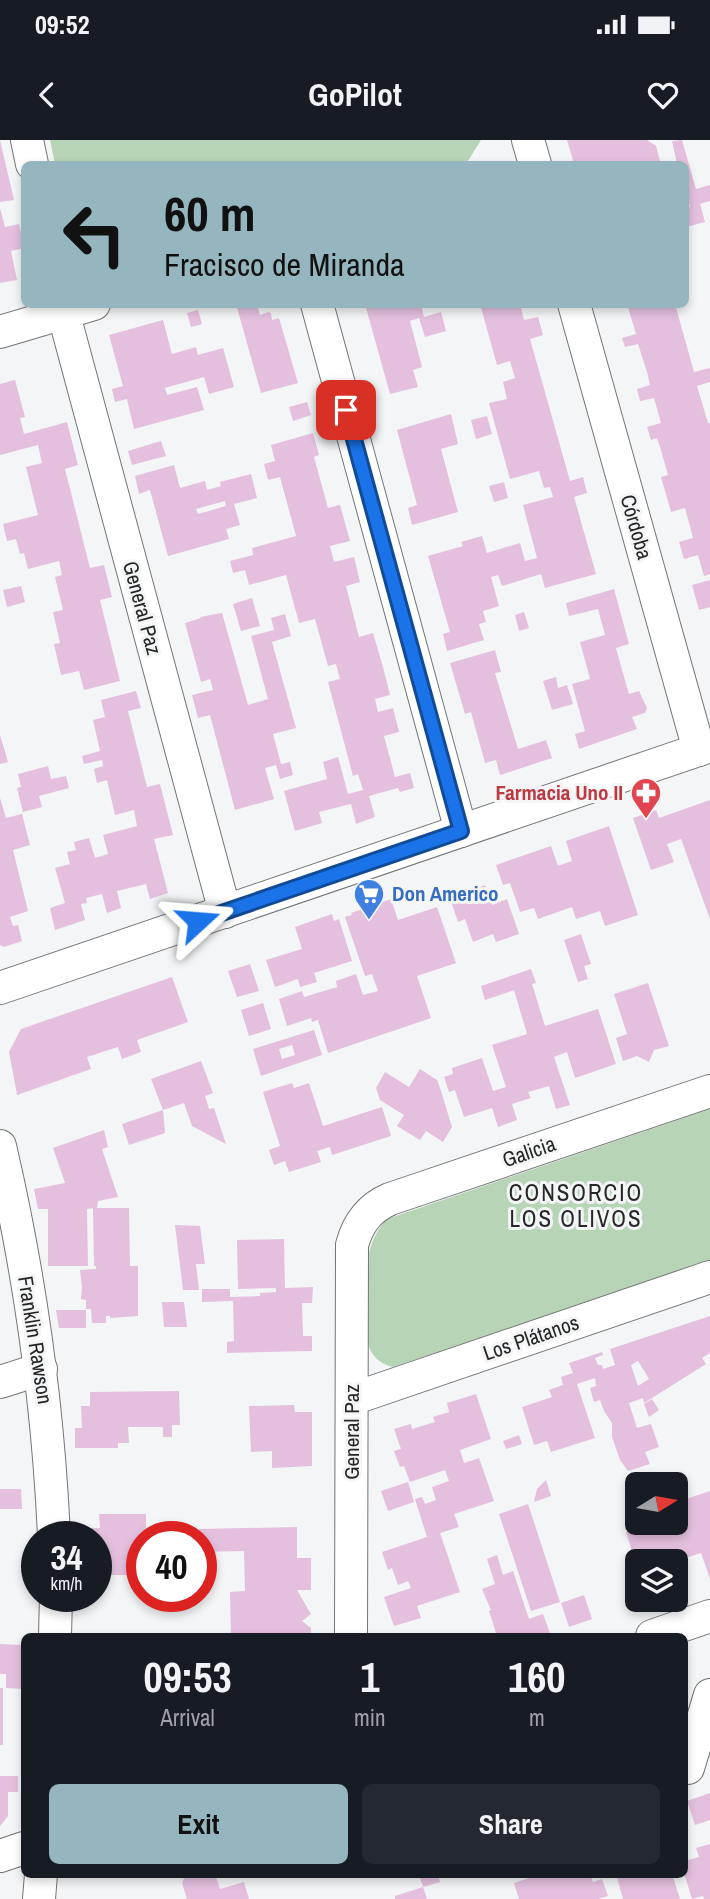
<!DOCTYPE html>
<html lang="en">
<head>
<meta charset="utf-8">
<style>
	:root { --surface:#171b24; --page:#242831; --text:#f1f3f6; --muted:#9ea1a6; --accent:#95b5bf }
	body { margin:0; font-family:"Archivo Narrow",sans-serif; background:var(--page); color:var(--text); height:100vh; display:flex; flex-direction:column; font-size:26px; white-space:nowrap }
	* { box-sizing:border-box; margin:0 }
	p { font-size:23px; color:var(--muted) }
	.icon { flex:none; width:38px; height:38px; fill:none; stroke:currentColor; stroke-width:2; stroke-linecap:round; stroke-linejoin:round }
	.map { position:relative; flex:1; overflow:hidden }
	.side { position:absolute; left:21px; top:1493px; width:667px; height:245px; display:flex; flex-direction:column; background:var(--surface); border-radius:10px; box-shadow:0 4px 10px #0003 }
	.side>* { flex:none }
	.guide { position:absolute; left:21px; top:21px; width:668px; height:147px; border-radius:10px; box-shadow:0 4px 10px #0003; background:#95b5bf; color:#111; overflow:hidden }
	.needle { width:46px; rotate:79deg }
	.controls { position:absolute; left:625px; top:1332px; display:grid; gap:14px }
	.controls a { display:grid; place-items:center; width:63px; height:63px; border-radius:10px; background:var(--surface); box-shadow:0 4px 10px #0003; font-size:35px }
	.speed { position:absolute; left:21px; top:1381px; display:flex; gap:14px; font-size:35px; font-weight:700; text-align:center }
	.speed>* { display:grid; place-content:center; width:91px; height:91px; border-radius:50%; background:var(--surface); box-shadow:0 4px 10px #0003; line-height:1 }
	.speed small { font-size:18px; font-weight:400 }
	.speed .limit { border:10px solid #d22; background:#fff; color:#111 }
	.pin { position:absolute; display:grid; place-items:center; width:60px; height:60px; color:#fff; margin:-30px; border-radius:14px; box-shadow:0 4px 10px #0006 }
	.me { position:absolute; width:77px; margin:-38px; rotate:71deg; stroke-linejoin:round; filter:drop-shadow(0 0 5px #0008) }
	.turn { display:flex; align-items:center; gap:24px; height:147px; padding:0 28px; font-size:32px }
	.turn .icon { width:91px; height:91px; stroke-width:2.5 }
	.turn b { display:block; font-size:49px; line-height:60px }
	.eta { display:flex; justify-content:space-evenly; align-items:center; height:119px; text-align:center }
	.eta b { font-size:42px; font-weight:700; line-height:49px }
	.button { display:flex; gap:14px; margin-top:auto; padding:14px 28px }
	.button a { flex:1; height:80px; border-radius:10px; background:var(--accent); color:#111; font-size:28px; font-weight:700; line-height:80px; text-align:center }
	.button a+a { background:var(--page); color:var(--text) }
	.status { display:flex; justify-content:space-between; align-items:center; height:49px; padding:0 35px; background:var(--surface); direction:ltr }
	.status svg { height:19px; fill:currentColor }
	header { display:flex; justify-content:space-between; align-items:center; height:91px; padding:0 28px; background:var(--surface); font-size:32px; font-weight:700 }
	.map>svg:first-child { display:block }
	.green { fill:#b7d5b6 }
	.building { fill:#e4c0de; fill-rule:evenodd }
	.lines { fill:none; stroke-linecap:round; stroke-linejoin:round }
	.minor-casing { stroke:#747576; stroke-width:34 }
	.minor { stroke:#fff; stroke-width:32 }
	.route-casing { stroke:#114b97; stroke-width:18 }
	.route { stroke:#1a73e8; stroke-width:12 }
	.labels { text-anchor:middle; stroke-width:6; stroke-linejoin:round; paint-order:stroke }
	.street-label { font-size:21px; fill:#262626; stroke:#f4f5f6 }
	.health-label { font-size:21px; font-weight:bold; fill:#be3a42; stroke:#f4f5f6; text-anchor:end }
	.shop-label { font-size:21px; font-weight:bold; fill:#366cbe; stroke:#f4f5f6; text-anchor:start }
	.neighbourhood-label { font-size:23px; letter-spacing:2px; fill:#262626; stroke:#f4f5f6 }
</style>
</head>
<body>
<div class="status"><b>09:52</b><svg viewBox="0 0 49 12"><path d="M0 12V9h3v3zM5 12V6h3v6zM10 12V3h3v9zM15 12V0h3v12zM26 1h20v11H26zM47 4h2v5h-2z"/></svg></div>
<header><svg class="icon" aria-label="back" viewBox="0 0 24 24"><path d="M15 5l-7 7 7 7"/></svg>GoPilot<svg class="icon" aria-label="heart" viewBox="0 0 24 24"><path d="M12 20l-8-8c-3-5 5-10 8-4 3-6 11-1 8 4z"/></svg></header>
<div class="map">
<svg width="710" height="1759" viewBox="0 0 710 1759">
	<rect width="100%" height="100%" fill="#f4f5f6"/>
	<!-- green -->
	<g class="green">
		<path d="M 50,0 L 481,0 L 466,24 L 55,24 Z"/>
		<path d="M 710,969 L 710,1122 L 393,1227 C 376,1223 369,1212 366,1196 C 367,1158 358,1108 387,1079 Z"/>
	</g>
	<!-- building -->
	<g class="building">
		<path d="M 0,0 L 14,60 L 0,62 Z"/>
		<path d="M 567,0 L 647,0 L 656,6 L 660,21 L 648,24 L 574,24 Z"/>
		<path d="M 682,0 L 696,49 L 710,45 L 710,61 L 700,64 L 705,82 L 686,87 L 686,68 L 690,67 L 686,54 L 686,24 L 677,24 L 672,1 Z"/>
		<path d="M 0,68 L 5,87 L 19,84 L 24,108 L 11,111 L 17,140 L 0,143 Z"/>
		<path d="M 236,164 L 257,164 L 260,175 L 268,172 L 271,173 L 272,180 L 279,178 L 298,243 L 261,253 Z"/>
		<path d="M 365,164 L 421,164 L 424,177 L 441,172 L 446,191 L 425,197 L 419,178 L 410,181 L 422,227 L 413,230 L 418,247 L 390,254 Z"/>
		<path d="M 480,164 L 520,164 L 524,180 L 538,177 L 543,195 L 530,199 L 570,341 L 583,337 L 587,353 L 574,357 L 596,434 L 545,448 L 541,434 L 502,446 L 498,435 L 491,437 L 499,466 L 483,471 L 486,482 L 479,484 L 484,500 L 447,511 L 443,494 L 450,492 L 428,416 L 463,406 L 461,402 L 482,396 L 487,413 L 520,403 L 525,421 L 537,418 L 523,365 L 553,357 L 550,347 L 544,348 L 539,331 L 510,339 L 489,263 L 507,259 L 503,242 L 515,238 L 510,221 L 497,225 Z"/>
		<path d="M 627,164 L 675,164 L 694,232 L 710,228 L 710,242 L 697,246 L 708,283 L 710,283 L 710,434 L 704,436 L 698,415 L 684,419 L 679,402 L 693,398 L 685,368 L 671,372 L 661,337 L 668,335 L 661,310 L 657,298 L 651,300 L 647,287 L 661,283 L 654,258 L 640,261 L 637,249 L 650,245 L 647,232 L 638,204 L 625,207 L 622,198 L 636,194 Z"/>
		<path d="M 198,170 L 202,184 L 191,187 L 187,173 Z"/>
		<path d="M 163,180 L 172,214 L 196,207 L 198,215 L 223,208 L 234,247 L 209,254 L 204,237 L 165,248 L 167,255 L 197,247 L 204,270 L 134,289 L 127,259 L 115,262 L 112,249 L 123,246 L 109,195 Z"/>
		<path d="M 15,240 L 25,277 L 20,278 L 24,294 L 67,282 L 78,325 L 65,329 L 90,428 L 104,425 L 112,457 L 100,460 L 120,541 L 84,550 L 79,531 L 61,535 L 54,504 L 60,503 L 53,472 L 63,470 L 55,437 L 62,435 L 59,421 L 28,429 L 24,413 L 20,414 L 16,399 L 7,401 L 3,384 L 38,375 L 26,327 L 42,323 L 38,305 L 0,315 L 0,244 Z"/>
		<path d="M 307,262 L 311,275 L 293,281 L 289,267 Z"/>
		<path d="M 451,274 L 458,304 L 441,309 L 458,372 L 412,385 L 408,368 L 417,365 L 397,290 Z"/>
		<path d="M 487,276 L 492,294 L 476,299 L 471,280 Z"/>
		<path d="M 313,293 L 319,315 L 314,317 L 328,368 L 340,365 L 350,401 L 330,406 L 334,422 L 354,417 L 360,442 L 346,446 L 359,497 L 373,493 L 383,527 L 390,555 L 375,559 L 378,572 L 393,568 L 399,592 L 384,596 L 395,637 L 410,633 L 414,648 L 400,652 L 398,648 L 369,656 L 375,677 L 356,684 L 351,664 L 319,672 L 322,683 L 295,691 L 284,651 L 327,639 L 323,622 L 338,617 L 348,654 L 363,650 L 358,634 L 353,636 L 328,542 L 340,539 L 336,524 L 328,526 L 315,479 L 299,483 L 286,435 L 249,445 L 245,430 L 233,433 L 230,421 L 253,415 L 252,408 L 296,396 L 280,337 L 268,340 L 264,324 L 275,321 L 271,305 Z"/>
		<path d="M 161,301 L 166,316 L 132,325 L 128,311 Z"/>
		<path d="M 174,325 L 180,348 L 205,341 L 207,350 L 221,346 L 220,342 L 251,334 L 257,358 L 234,364 L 240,385 L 226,389 L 229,399 L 168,416 L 150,350 L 139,354 L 135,336 ZM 225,361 L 226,366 L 198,374 L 196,369 Z"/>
		<path d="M 504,342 L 508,358 L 494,362 L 489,346 Z"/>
		<path d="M 710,440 L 710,467 L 699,470 L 692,445 Z"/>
		<path d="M 21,446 L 25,462 L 7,467 L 3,450 Z"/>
		<path d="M 614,449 L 629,504 L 616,508 L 622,530 L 629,554 L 639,551 L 647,568 L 645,573 L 632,577 L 637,589 L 579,609 L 575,594 L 585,591 L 572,544 L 590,539 L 580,502 L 605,495 L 598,469 L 569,476 L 566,463 Z"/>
		<path d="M 252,458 L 260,486 L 241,491 L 233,464 Z"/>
		<path d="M 524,472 L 529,488 L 519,491 L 515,475 Z"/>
		<path d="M 222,473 L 248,565 L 268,559 L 251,496 L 274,490 L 271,478 L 285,474 L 291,496 L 272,502 L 296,588 L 273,594 L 281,624 L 290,622 L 293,635 L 280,639 L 276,625 L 265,628 L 274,659 L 235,670 L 210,575 L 198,578 L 192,555 L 213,550 L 210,539 L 201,542 L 185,483 L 201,478 L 200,477 Z"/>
		<path d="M 495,510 L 501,532 L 495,533 L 518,609 L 546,600 L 552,618 L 500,635 L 496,620 L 485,623 L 471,572 L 465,574 L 450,523 Z"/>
		<path d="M 556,537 L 558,548 L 567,545 L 573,564 L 552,570 L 543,541 Z"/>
		<path d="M 136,551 L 141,568 L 128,571 L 147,647 L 160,644 L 173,695 L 154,699 L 168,753 L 150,759 L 146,744 L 117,751 L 121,768 L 107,773 L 102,754 L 86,758 L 87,763 L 81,764 L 85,780 L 55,790 L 50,768 L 65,763 L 55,728 L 70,724 L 67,712 L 76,710 L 74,702 L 89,698 L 95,718 L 108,714 L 103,695 L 137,686 L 134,670 L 115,675 L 107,640 L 97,643 L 94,629 L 103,626 L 102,620 L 84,624 L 82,616 L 100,611 L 93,580 L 105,577 L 101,560 Z"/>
		<path d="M 0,595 L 8,622 L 0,624 Z"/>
		<path d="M 48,626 L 51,639 L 66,636 L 69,648 L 39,656 L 42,667 L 23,672 L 17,648 L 21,647 L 18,634 Z"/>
		<path d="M 0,658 L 6,678 L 22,674 L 30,705 L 13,710 L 28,771 L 10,777 L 13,786 L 18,785 L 22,801 L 4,807 L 0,805 Z"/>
		<path d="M 710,660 L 710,779 L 681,699 L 667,704 L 674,722 L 651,730 L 633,678 L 656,670 L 659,678 Z"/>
		<path d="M 609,686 L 638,775 L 605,786 L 600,771 L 576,779 L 572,767 L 538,779 L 534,768 L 520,772 L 510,743 L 503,745 L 496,725 L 551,706 L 558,726 L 572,721 L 566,701 Z"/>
		<path d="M 485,745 L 492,765 L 507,759 L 519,794 L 496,802 L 493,794 L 473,802 L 465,779 L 458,782 L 450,758 Z"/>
		<path d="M 391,759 L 398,780 L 437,767 L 456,823 L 417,836 L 431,878 L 328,913 L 318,880 L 312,882 L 311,878 L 287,886 L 279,859 L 302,851 L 304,857 L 337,847 L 336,841 L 356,834 L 363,855 L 378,851 L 372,834 L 365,836 L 345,777 L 352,775 L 351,773 Z"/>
		<path d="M 332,774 L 334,781 L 339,779 L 352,821 L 314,833 L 317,842 L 300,847 L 298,839 L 275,847 L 266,820 L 302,809 L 295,787 Z"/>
		<path d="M 581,794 L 591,824 L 584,826 L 588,839 L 578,842 L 564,800 Z"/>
		<path d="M 250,824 L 259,851 L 237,857 L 228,831 Z"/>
		<path d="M 531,829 L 536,843 L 532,844 L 545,886 L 598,869 L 616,924 L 575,938 L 567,912 L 554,917 L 570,965 L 556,969 L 549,946 L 528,952 L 531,958 L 512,964 L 517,980 L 498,987 L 492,968 L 464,977 L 455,950 L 449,952 L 444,937 L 453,934 L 452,928 L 482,918 L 493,951 L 506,947 L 492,905 L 527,894 L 514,850 L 485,860 L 481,846 Z"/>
		<path d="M 172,837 L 188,882 L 137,900 L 141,912 L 122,919 L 118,907 L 87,917 L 91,929 L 17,955 L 9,912 L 21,889 Z"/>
		<path d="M 648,843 L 669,906 L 654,910 L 649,922 L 637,916 L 623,921 L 616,898 L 627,894 L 614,854 Z"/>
		<path d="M 263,863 L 271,889 L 249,896 L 241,870 Z"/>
		<path d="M 314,890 L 322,915 L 261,936 L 253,909 ZM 292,905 L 295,915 L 282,919 L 279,909 Z"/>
		<path d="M 201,921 L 213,953 L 205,956 L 209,969 L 214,968 L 226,1004 L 192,986 L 184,963 L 163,970 L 151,939 Z"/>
		<path d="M 420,929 L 437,940 L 441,951 L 452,987 L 443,1002 L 426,991 L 420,1000 L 397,986 L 404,975 L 380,960 L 376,948 L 385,932 L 409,947 Z"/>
		<path d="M 292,943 L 294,948 L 309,943 L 323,986 L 382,967 L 391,996 L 332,1015 L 330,1007 L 317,1011 L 321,1022 L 289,1032 L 285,1021 L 274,1025 L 269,1010 L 280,1006 L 263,952 Z"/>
		<path d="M 163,970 L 165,993 L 129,1005 L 122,984 Z"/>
		<path d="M 104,990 L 108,1007 L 102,1009 L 118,1057 L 98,1061 L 97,1068 L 129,1068 L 130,1126 L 138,1126 L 138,1176 L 110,1178 L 110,1176 L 106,1176 L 106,1183 L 92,1183 L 91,1169 L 86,1169 L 86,1160 L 81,1159 L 82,1147 L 80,1130 L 96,1129 L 96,1126 L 94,1126 L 93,1068 L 87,1069 L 88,1126 L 48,1126 L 48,1069 L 38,1069 L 34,1049 L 65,1043 L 53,1008 Z"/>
		<path d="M 175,1085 L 200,1086 L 205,1124 L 196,1124 L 199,1150 L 183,1150 Z"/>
		<path d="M 284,1099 L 285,1148 L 313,1147 L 312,1163 L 302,1163 L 303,1196 L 312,1196 L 312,1211 L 227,1213 L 227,1202 L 234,1201 L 233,1161 L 202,1162 L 202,1149 L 230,1149 L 230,1157 L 260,1156 L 260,1153 L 276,1152 L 276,1148 L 238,1149 L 237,1100 Z"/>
		<path d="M 162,1162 L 184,1162 L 187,1187 L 164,1187 Z"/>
		<path d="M 56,1170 L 86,1170 L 86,1188 L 59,1188 Z"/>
		<path d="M 710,1176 L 710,1213 L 702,1218 L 706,1224 L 644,1263 L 643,1258 L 629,1263 L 637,1288 L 651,1284 L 659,1307 L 645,1312 L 650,1324 L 628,1331 L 620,1320 L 612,1297 L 612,1283 L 604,1271 L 600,1260 L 594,1262 L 590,1248 L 596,1246 L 595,1238 L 577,1244 L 595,1298 L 551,1312 L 547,1301 L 534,1305 L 522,1267 L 552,1257 L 549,1250 L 563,1245 L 561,1237 L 573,1233 L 569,1223 L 602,1212 L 603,1215 L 595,1218 L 598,1225 L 602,1225 L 603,1229 L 615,1225 L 610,1209 ZM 638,1221 L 649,1239 L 638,1246 L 631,1225 Z"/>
		<path d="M 179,1251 L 180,1285 L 172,1285 L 172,1297 L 163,1297 L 163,1287 L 128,1287 L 129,1303 L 118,1303 L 118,1308 L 75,1308 L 75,1288 L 82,1288 L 81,1266 L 90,1266 L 90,1252 Z"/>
		<path d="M 476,1254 L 491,1299 L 460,1310 L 464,1323 L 479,1318 L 494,1361 L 454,1374 L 459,1387 L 440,1393 L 460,1452 L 417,1466 L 421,1478 L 394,1486 L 384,1457 L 411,1448 L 408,1441 L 398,1445 L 392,1428 L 388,1430 L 382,1412 L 427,1397 L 415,1359 L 422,1357 L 425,1364 L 436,1360 L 432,1347 L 449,1341 L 445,1330 L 410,1342 L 404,1326 L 400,1327 L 394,1311 L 401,1309 L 394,1289 L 411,1284 L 412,1289 L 435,1282 L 433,1277 L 449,1272 L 447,1263 Z"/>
		<path d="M 652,1259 L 659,1270 L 649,1277 L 644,1264 Z"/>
		<path d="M 294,1265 L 295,1272 L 312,1272 L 312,1326 L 272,1328 L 272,1311 L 251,1312 L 249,1266 Z"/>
		<path d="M 519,1295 L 522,1304 L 506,1309 L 503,1301 Z"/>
		<path d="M 546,1340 L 551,1356 L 534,1362 L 537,1349 Z"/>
		<path d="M 408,1342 L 414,1362 L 388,1371 L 381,1351 Z"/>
		<path d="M 0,1349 L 21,1349 L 22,1369 L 0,1369 Z"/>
		<path d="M 710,1351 L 710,1439 L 701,1413 L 676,1421 L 635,1421 L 626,1392 L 653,1382 L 676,1382 L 676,1375 L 681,1373 L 677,1362 Z"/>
		<path d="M 528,1364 L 560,1462 L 531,1471 L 499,1374 Z"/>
		<path d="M 99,1374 L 146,1374 L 146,1396 L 142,1396 L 142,1422 L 132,1422 L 132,1435 L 96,1435 L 96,1396 L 73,1396 L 73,1389 L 100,1388 Z"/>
		<path d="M 297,1387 L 297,1418 L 311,1418 L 311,1450 L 297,1450 L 311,1474 L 302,1481 L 311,1488 L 311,1496 L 231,1496 L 230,1452 L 245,1451 L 244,1411 L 201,1412 L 199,1389 Z"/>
		<path d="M 497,1415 L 503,1435 L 513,1431 L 529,1479 L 543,1474 L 550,1493 L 540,1496 L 497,1496 L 489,1471 L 491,1470 L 482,1449 L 495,1444 L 487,1419 Z"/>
		<path d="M 584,1455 L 592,1479 L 569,1487 L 561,1463 Z"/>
		<path d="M 0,1504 L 24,1505 L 23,1549 L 6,1548 L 6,1534 L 0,1534 Z"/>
		<rect x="0" y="1548" width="3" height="57"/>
		<path d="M 0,1636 L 18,1636 L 18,1652 L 8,1652 L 8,1676 L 0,1686 Z"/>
		<path d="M 710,1653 L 710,1680 L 695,1685 L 687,1661 Z"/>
		<path d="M 710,1704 L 710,1759 L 704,1759 L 703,1756 L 692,1759 L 684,1733 L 684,1721 L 699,1717 L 696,1708 Z"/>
		<path d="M 186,1734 L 215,1734 L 220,1749 L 244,1742 L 249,1759 L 187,1759 L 182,1743 Z"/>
		<path d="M 419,1734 L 438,1734 L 440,1742 L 423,1747 Z"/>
		<path d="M 541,1734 L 590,1734 L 593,1742 L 602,1739 L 608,1756 L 598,1759 L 519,1759 L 514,1743 Z"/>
		<path d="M 616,1734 L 672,1734 L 680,1759 L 623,1759 Z"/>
		<path d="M 423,1747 L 427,1759 L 395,1759 L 395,1756 Z"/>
	</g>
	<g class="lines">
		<!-- minor casing -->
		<g class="minor-casing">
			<g id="minor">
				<path d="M 27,0 L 32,24"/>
				<path d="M 528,0 L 535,24"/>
				<path d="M 61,164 L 225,772"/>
				<path d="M 317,164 L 461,691"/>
				<path d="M 574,164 L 699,610"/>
				<path d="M 0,192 L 94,164"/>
				<path d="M 0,848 L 710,606"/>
				<path d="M 0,1006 C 30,1135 48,1265 54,1396"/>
				<path d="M 0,1242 L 41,1229"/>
				<path d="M 352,1259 L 710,1137"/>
				<path d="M 55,1496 L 56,1456"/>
				<path d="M 351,1496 L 352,1105 C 358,1083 369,1068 390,1059 L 710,951"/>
				<path d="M 652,1496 L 710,1476"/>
				<path d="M 688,1628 L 710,1555"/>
				<path d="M 0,1716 L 24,1708"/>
				<path d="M 39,1759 L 41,1734"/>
			</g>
		</g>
		<!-- minor -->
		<use href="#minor" class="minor"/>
	</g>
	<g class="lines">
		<!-- route casing -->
		<g class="route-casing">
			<path id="route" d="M 198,781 L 461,691 L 346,270"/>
		</g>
		<!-- route -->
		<use href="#route" class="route"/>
	</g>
	<!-- icons -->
	<defs>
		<g id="pharmacy-pin" transform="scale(1.575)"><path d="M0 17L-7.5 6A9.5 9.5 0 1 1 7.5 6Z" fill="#e0444e" stroke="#f4f5f6"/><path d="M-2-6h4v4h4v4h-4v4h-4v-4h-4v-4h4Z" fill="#fff"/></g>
		<g id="supermarket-pin" transform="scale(1.575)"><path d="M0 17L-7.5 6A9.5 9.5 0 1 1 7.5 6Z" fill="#3f7fe0" stroke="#f4f5f6"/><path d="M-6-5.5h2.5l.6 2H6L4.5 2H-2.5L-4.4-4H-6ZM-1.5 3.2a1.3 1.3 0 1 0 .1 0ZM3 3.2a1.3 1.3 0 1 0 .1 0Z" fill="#fff"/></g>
	</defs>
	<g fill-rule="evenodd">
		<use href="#pharmacy-pin" x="646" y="653"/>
		<use href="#supermarket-pin" x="369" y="754"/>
	</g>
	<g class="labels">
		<!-- street labels -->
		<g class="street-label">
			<text transform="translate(636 387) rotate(74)" y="7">Córdoba</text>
			<text transform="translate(142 468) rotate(75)" y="7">General Paz</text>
			<text transform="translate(529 1012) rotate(-19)" y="7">Galicia</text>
			<text transform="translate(531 1198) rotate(-19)" y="7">Los Plátanos</text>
			<text transform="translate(35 1200) rotate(81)" y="7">Franklin Rawson</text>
			<text transform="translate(352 1292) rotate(-90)" y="7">General Paz</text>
		</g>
		<!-- health labels -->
		<g class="health-label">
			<text x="623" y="660">Farmacia Uno II</text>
		</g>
		<!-- shop labels -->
		<g class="shop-label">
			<text x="392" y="761">Don Americo</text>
		</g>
		<!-- neighbourhood labels -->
		<g class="neighbourhood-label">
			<text x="576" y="1061">CONSORCIO<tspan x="576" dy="26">LOS OLIVOS</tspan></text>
		</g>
	</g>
</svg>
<div class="controls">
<a><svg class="needle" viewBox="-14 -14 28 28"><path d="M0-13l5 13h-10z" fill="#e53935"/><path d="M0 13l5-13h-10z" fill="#9ea1a6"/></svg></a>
<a><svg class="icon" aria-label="layers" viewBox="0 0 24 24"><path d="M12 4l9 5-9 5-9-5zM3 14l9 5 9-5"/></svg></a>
</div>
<div class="speed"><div>34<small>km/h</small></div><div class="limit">40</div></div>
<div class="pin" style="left:346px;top:270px;background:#d93025"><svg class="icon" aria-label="arrive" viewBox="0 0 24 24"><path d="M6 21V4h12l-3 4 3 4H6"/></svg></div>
<svg class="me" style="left:198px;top:781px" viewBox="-20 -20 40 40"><path d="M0-17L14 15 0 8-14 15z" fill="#1a73e8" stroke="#fff" stroke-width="4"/></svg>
<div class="guide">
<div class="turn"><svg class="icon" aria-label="left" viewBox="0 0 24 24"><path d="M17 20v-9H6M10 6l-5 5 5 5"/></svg><div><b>60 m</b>Fracisco de Miranda</div></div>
</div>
<section class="side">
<div class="eta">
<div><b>09:53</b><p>Arrival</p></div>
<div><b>1</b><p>min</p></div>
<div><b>160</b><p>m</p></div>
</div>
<div class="button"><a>Exit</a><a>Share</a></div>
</section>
</div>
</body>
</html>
